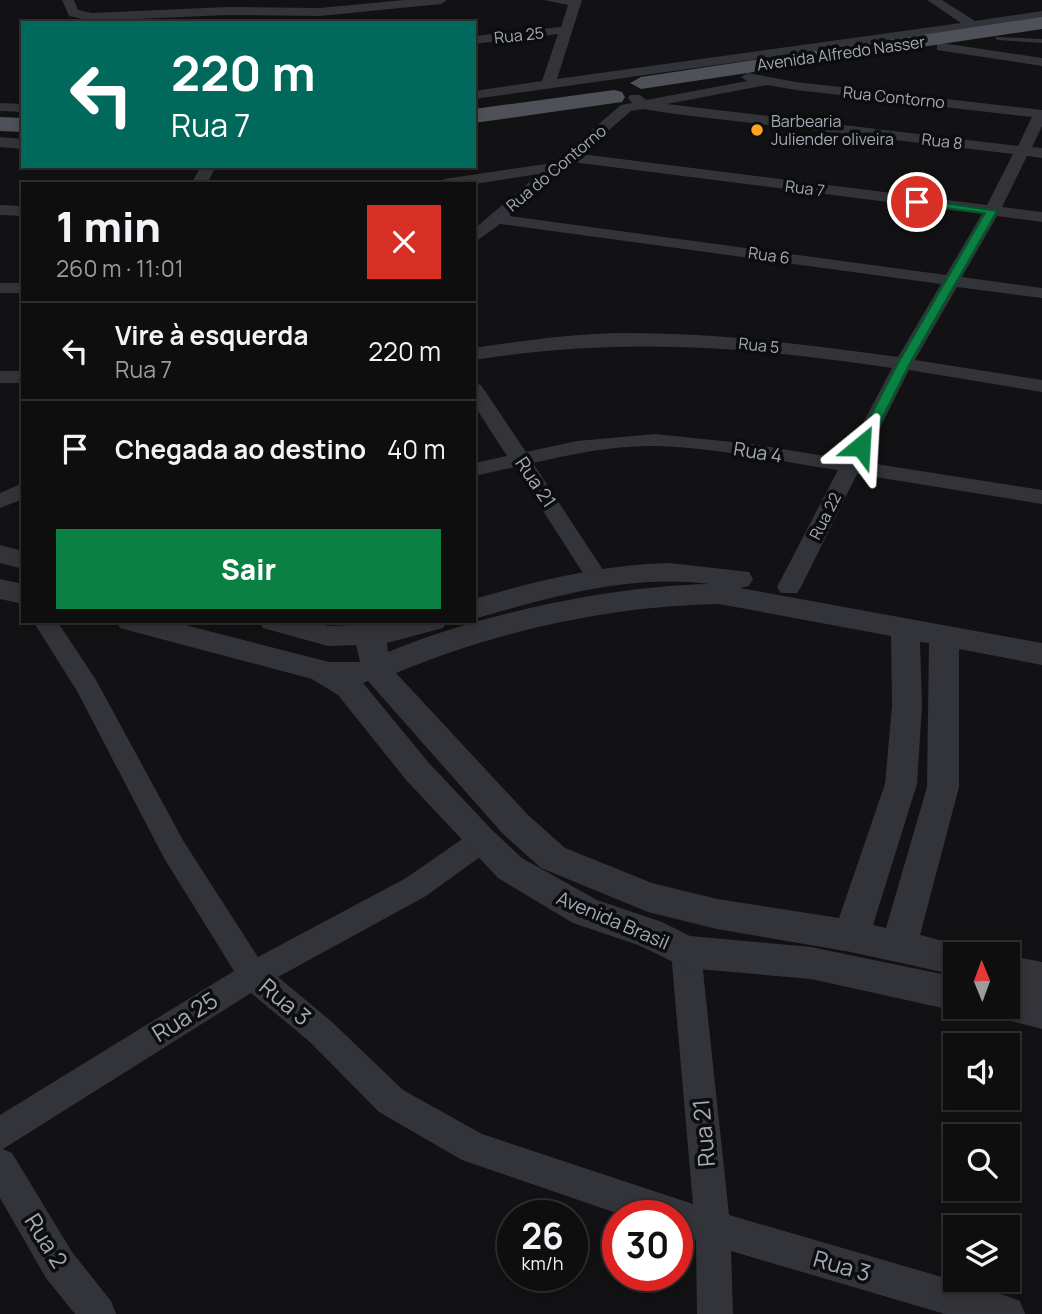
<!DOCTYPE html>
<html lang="pt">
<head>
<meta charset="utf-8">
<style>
	:root { --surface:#0e0e0f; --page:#1c1c1d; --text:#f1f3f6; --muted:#9b9c9e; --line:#2e2e2f; --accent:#0b8043 }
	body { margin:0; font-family:Manrope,sans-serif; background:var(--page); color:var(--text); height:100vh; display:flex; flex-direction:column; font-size:26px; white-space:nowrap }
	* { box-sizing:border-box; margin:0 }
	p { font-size:23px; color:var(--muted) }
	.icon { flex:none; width:38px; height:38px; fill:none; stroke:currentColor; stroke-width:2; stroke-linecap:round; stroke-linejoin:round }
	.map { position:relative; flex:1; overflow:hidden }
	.side { position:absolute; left:21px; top:182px; width:455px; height:441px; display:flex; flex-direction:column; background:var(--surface); border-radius:0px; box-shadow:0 4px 10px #0003,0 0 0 2px var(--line) }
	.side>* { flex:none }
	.top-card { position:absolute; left:21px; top:21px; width:455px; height:147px; border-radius:0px; box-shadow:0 4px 10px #0003,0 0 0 2px var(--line); background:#00695c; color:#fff; overflow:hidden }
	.needle { width:46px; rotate:359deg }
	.controls { position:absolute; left:943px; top:942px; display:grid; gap:14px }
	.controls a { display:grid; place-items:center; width:77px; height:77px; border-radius:0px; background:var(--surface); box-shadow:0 4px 10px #0003,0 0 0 2px var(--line); font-size:35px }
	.speed { position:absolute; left:497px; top:1200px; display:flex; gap:14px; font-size:35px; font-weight:700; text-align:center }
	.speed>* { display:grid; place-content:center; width:91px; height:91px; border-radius:50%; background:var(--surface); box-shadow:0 4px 10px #0003,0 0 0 2px var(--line); line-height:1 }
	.speed small { font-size:18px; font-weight:400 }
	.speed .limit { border:10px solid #d22; background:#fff; color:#111 }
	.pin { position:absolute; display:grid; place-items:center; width:60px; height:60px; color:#fff; margin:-30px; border:4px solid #fff; border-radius:50%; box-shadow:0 2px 7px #0007 }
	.me { position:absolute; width:77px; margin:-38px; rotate:27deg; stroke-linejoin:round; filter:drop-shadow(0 0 5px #0008) }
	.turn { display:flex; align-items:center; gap:24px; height:147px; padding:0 35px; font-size:32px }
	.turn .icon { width:91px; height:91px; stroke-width:2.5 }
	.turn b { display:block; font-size:49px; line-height:60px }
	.round { display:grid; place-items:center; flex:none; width:74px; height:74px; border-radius:0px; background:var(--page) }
	.head { display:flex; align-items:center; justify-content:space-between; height:119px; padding:0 35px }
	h1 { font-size:42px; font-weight:800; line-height:52px }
	.primary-button { display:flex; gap:14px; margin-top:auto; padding:14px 35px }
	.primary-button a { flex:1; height:80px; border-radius:0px; background:var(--accent); color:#fff; font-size:28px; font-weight:800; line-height:80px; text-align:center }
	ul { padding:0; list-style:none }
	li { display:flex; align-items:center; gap:21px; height:98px; padding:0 35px; border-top:2px solid var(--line) }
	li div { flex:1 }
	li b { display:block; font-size:26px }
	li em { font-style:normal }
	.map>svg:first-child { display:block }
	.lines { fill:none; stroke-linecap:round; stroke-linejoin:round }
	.service { fill:#333439; fill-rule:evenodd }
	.minor { fill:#333439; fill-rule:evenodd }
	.tertiary { fill:#333439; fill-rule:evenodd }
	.primary { fill:#4e5158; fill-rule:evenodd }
	.route { fill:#0b8043; stroke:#07532c; stroke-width:2 }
	.poi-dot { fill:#ffa31f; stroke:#0d0d0f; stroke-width:2.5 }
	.labels { text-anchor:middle; stroke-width:7; stroke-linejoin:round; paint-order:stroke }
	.far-street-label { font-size:16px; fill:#a2aab6; stroke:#0d0d0f }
	.far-poi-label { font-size:16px; fill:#a2aab6; stroke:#0d0d0f; text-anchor:start }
	.street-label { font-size:19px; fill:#a2aab6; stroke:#0d0d0f }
	.near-street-label { font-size:23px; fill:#a2aab6; stroke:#0d0d0f }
</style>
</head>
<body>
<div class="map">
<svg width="1042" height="1314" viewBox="0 0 1042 1314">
	<rect width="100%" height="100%" fill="#121214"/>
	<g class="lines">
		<!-- service -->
		<path class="service" d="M 996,37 L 1042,39 L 1042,43 L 998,40 L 995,38 Z"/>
		<!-- minor -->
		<g class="minor">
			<path d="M 62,0 L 74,0 L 78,10 L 92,13 L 227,7 L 320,8 L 404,0 L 447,0 L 441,4 L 320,16 L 227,15 L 92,21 L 69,16 Z"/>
			<path d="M 544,0 L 582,0 L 557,79 L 961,23 L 927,0 L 942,0 L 975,21 L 1042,11 L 1042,19 L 474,99 L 474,91 L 542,81 L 558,34 L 474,44 L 474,36 L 561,27 L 568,5 Z"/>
			<path d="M 942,43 L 1042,58 L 1042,66 L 937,50 L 937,44 Z"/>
			<path d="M 748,73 L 796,82 L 1042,110 L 1042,126 L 1032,147 L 1042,148 L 1042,158 L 1027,156 L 1002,207 L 1042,212 L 1042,222 L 997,216 L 962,277 L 1042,288 L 1042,298 L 957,287 L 915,360 L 1042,380 L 1042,392 L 909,370 L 863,462 L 1042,490 L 1042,504 L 857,474 L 801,587 L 797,593 L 781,593 L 777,587 L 838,470 C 778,461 717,448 656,446 C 615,445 572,454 533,463 L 607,576 L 604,581 L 588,581 L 515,467 L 474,476 L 474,463 L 507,456 L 474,405 L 474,383 L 481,385 L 526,452 L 577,441 L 655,434 L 751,444 L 844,459 L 892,368 C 744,346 622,337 474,360 L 474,348 C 522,341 569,334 617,333 C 711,332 805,344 898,357 L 941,284 L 500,224 L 474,243 L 474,229 L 539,174 L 474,184 L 436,184 L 444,179 L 553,163 L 621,105 L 632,103 L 628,98 L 630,95 L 640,95 L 646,100 L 747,81 L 741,77 ZM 767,85 L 796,90 L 1032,117 L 1018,146 L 667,104 ZM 643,109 L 675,114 L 1013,154 L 987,205 L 581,154 L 631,111 ZM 572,162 L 982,214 L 946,275 L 509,216 Z"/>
			<path d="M 0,103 L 23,104 L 23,112 L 0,111 Z"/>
			<path d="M 201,166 L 216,166 L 207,184 L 191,184 Z"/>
			<path d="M 0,205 L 23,206 L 23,216 L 0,215 Z"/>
			<rect x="0" y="283" width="23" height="10"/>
			<rect x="0" y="371" width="23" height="12"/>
			<path d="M 23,483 L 23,499 L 0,508 L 0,493 Z"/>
			<path d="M 33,621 L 57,621 L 96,680 L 184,842 L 258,957 L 406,878 L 471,833 L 481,830 L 491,833 L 495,841 L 491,849 L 426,896 L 278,977 L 332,1022 L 403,1090 L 482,1134 L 693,1204 L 671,952 L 675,943 L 686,939 L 697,943 L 701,952 L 729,1215 L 1007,1296 L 1020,1301 L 1025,1314 L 945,1314 L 731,1251 L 733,1314 L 697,1314 L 696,1240 L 677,1235 L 677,1216 L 625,1216 L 462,1160 L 379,1112 L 310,1042 L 251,993 L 3,1149 L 12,1153 L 72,1252 L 111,1301 L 116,1314 L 75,1314 L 46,1278 L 0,1198 L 0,1115 L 234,971 L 164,858 L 77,691 Z"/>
		</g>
		<!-- tertiary -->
		<g class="tertiary">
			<path d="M 0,137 L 23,139 L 23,149 L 0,147 Z"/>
			<path d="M 0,545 L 23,551 L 23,569 L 0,563 Z"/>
			<path d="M 669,563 L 749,572 L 753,579 L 749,586 L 740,588 L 1042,643 L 1042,665 L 959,649 L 959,787 L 920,935 L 969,948 L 972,954 L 956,954 L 956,975 L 851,952 L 717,929 L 648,912 L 541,868 L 503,834 L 368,681 L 363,683 L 429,763 L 493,831 L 522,858 L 597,900 L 662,922 L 690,936 L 811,947 L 956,977 L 956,1006 L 969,1006 L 956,1011 L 811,979 L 686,968 L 638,945 L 573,923 L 498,878 L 407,781 L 338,695 L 312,679 L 120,628 L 116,621 L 170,621 L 329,662 L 360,662 L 356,645 L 328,646 L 263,628 L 259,621 L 312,621 L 328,626 L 447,621 L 443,628 L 387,643 L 388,652 C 481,614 609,586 709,584 C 629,574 551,597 474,619 L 474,599 C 539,580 601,565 669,563 ZM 719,604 L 891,636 L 892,706 L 885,784 L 839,918 L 717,899 L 652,883 L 565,848 L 527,814 L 396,673 C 497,631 609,606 719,604 ZM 920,642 L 929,643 L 927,787 L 886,928 L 873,925 L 917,784 L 922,706 Z"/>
			<path d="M 0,579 L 23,584 L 23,604 L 0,599 Z"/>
			<path d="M 1008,955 L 1042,962 L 1042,1029 L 995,1017 L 990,1006 L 1008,1006 L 1008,988 L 1016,989 L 1008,987 Z"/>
		</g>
		<!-- primary -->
		<g class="primary">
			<path d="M 1042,17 L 1042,29 L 641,89 L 630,83 L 641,77 Z"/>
			<path d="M 614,90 L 622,92 L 625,97 L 622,102 L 474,123 L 474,109 Z"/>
			<path d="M 0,117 L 23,118 L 23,132 L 0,131 Z"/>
		</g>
	</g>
	<!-- route -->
	<path class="route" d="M 917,199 L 997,211 L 909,365 L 868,446 L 861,450 L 855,446 L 897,365 L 985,213 L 913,204 L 912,202 Z"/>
	<!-- markers -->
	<circle class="poi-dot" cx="757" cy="130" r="7"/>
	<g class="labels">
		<!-- far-street labels -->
		<g class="far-street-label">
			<text transform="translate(519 35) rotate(-6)" y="6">Rua 25</text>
			<text transform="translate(841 53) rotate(-8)" y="6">Avenida Alfredo Nasser</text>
			<text transform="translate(894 97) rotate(6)" y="6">Rua Contorno</text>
			<text transform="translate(942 141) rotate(7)" y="6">Rua 8</text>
			<text transform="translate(556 168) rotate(-40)" y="6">Rua do Contorno</text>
			<text transform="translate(805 188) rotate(7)" y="6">Rua 7</text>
			<text transform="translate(769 255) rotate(8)" y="6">Rua 6</text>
			<text transform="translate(759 345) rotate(6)" y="6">Rua 5</text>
			<text transform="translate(825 516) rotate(-63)" y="6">Rua 22</text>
		</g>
		<!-- far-poi labels -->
		<g class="far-poi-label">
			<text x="771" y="127">Barbearia<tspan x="771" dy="18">Juliender oliveira</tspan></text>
		</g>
		<!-- street labels -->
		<g class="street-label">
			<text transform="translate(758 452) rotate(9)" y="7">Rua 4</text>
			<text transform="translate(536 482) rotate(56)" y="7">Rua 21</text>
			<text transform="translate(613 920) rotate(23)" y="7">Avenida Brasil</text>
		</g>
		<!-- near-street labels -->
		<g class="near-street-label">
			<text transform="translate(285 1002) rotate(40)" y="8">Rua 3</text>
			<text transform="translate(185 1017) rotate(-32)" y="8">Rua 25</text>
			<text transform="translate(704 1133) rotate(-95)" y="8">Rua 21</text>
			<text transform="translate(46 1241) rotate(58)" y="8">Rua 2</text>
			<text transform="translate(842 1266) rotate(16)" y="8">Rua 3</text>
		</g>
	</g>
</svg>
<div class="controls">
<a><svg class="needle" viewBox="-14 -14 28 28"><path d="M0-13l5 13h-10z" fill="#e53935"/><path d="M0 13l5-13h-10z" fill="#9b9c9e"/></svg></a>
<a><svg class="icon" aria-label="sound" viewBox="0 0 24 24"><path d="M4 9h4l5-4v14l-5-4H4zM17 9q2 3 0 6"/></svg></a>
<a><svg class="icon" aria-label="search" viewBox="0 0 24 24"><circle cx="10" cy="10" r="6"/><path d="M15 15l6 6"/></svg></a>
<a><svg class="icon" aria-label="layers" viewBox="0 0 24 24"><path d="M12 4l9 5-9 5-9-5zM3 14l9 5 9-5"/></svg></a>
</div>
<div class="speed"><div>26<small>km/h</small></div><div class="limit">30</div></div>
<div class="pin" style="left:917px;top:202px;background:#d93025"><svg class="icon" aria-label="arrive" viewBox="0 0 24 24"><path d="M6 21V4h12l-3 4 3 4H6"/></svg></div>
<svg class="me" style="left:861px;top:446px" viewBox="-20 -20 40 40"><path d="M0-17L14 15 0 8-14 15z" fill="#0b8043" stroke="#fff" stroke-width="4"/></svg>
<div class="top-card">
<div class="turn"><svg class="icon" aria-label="left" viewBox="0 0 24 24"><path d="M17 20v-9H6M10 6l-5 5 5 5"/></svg><div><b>220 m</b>Rua 7</div></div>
</div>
<section class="side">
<div class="head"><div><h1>1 min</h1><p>260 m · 11:01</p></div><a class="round" style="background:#d93025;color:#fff"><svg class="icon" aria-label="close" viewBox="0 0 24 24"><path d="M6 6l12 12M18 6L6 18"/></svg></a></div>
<ul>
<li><svg class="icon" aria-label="left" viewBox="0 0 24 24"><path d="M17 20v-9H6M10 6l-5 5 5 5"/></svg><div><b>Vire à esquerda</b><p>Rua 7</p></div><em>220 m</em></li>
<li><svg class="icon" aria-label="arrive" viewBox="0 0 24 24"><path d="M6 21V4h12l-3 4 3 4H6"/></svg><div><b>Chegada ao destino</b></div><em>40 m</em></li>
</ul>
<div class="primary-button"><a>Sair</a></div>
</section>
</div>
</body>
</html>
